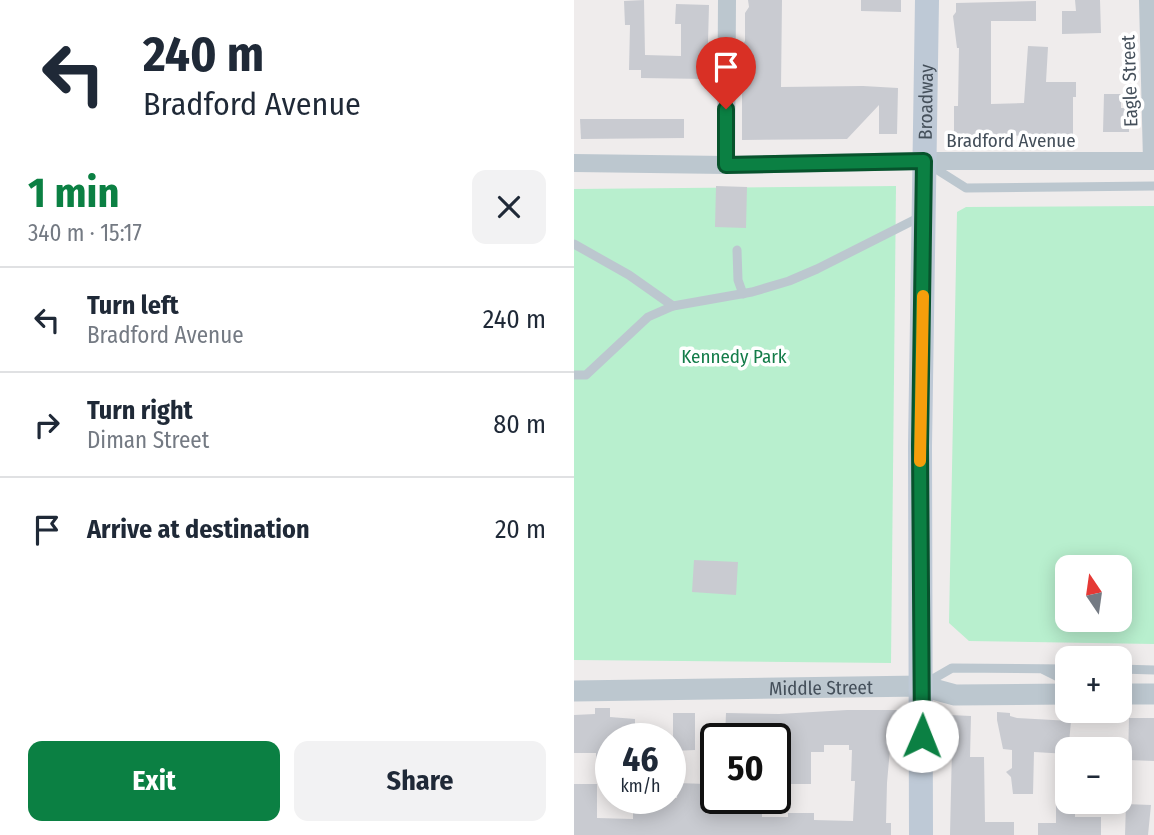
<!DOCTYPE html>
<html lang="en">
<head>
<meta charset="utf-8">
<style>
	:root { --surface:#fff; --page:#f2f2f3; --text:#1f2937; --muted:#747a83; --line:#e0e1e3; --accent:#0b8043 }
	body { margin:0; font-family:"Fira Sans Condensed",sans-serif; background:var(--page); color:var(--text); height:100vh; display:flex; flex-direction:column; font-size:26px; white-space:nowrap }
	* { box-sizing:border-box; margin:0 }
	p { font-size:23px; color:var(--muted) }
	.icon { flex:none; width:38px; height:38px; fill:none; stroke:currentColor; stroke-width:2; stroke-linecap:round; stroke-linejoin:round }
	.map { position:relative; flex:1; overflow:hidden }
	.sheet { display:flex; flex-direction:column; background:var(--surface); width:574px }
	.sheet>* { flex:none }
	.top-card { background:#fff; color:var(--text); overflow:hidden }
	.needle { width:46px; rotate:347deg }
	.fabs { position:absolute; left:481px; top:555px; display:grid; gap:14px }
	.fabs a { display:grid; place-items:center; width:77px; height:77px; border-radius:14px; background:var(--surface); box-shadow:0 4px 18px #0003; font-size:35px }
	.speed { position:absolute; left:21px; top:723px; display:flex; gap:14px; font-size:35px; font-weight:700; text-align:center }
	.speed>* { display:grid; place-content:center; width:91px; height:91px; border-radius:50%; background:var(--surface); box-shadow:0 4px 18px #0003; line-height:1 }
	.speed small { font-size:18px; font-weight:400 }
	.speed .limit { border:4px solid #111; border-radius:10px; background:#fff; color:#111 }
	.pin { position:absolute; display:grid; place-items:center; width:60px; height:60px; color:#fff; margin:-72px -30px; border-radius:50% 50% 50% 0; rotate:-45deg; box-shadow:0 0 7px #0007 }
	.pin .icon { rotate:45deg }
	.me { position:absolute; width:77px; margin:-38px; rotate:1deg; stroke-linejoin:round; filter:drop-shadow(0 0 5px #0008) }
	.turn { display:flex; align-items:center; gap:24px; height:147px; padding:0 28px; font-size:32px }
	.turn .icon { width:91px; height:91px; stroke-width:2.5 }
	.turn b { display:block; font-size:49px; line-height:60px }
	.round { display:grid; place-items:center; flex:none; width:74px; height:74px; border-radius:14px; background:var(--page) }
	.headline { display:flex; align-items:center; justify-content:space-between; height:119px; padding:0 28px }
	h1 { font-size:42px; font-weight:700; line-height:52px; color:var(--accent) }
	.action { display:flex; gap:14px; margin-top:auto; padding:14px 28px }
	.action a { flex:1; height:80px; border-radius:14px; background:var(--accent); color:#fff; font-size:28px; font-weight:700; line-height:80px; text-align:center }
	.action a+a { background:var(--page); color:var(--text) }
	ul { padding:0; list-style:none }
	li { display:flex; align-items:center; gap:21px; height:105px; padding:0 28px; border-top:2px solid var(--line) }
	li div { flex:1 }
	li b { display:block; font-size:26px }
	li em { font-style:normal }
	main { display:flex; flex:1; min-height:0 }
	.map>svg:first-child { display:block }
	.green { fill:#b8efce; fill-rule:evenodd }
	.building { fill:#c9cbd1 }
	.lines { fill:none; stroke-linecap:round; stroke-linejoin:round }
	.service { stroke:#bcc7cf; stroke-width:9 }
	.minor { stroke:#bcc7cf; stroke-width:18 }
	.tertiary { stroke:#bcc7cf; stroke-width:21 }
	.secondary { stroke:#bec9d6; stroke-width:24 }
	.route-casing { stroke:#07532c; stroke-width:18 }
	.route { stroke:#0b8043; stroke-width:12 }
	.slow { stroke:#f59e0b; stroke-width:12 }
	.labels { text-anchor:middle; stroke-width:7; stroke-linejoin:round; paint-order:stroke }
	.street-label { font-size:19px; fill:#444f5a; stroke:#fff }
	.park-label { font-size:19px; fill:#147c49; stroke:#fff }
</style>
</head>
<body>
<main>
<section class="sheet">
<div class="top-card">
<div class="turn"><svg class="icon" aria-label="left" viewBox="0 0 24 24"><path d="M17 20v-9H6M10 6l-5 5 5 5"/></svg><div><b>240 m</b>Bradford Avenue</div></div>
</div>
<div class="headline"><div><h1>1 min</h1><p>340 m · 15:17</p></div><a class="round"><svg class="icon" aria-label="close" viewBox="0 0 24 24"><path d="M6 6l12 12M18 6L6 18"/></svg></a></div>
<ul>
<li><svg class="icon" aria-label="left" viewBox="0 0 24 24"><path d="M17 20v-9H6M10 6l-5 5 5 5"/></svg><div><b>Turn left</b><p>Bradford Avenue</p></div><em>240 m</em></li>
<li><svg class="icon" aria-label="right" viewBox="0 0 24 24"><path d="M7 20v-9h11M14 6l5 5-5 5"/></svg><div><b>Turn right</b><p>Diman Street</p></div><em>80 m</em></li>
<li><svg class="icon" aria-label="arrive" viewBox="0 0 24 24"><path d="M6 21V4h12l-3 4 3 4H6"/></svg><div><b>Arrive at destination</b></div><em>20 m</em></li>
</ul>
<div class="action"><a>Exit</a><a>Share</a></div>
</section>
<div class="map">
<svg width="580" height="835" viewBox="0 0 580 835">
	<rect width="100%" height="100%" fill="#efecec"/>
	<!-- green -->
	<g class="green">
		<path d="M 322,186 L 317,663 L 0,660 L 0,189 Z"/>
		<path d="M 580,206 L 580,644 L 395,641 L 375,623 L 383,212 L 392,207 ZM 494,567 L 546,567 L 546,620 L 494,620 Z"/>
	</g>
	<!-- building -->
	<g class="building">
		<path d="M 70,0 L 71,55 L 107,56 L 107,24 L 101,24 L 102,4 L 135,5 L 133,79 L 67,78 L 67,70 L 55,70 L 56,25 L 51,25 L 50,1 Z"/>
		<path d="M 174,0 L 208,0 L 207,87 L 289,86 L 324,88 L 323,134 L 305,134 L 305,105 L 273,139 L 168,140 L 168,87 L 172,87 L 172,71 L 175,71 L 175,54 L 169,44 L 171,41 L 171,13 L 175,7 Z"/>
		<path d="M 287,0 L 327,0 L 327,12 L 287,11 Z"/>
		<path d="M 501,0 L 526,0 L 527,33 L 488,34 L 488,11 L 502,11 Z"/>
		<path d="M 462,1 L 462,21 L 417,21 L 417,104 L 450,103 L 454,46 L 474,47 L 472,82 L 502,82 L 502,97 L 499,97 L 499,135 L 473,135 L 473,139 L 459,139 L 459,135 L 380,138 L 380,106 L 384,106 L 385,48 L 383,48 L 379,16 L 382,12 L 382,3 Z"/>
		<path d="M 530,94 L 547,94 L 547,108 L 555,108 L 555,132 L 529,132 Z"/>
		<path d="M 6,119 L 110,119 L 110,138 L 7,139 Z"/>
		<path d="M 142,186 L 173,187 L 172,228 L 141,227 Z"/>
		<path d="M 120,560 L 164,562 L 162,595 L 118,592 Z"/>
		<path d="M 21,708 L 36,708 L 36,717 L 61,719 L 61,738 L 37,738 L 36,770 L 22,770 L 22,753 L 0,753 L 0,715 L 21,714 Z"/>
		<path d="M 273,710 L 323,710 L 323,749 L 316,749 L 313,783 L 312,823 L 317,823 L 317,835 L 0,835 L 0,784 L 23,784 L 23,818 L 59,819 L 59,810 L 77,810 L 77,798 L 103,798 L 104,783 L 132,784 L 132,814 L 155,814 L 156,798 L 186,798 L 185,811 L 188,811 L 188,817 L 214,817 L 214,813 L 240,813 L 240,820 L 279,821 L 281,781 L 277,781 L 278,750 L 275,750 L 275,745 L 250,745 L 250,752 L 237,752 L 237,784 L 216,784 L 216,763 L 201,763 L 201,738 L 151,738 L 152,713 L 205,714 Z"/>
		<path d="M 423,712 L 436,713 L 436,716 L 443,718 L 497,721 L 494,754 L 460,752 L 459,794 L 439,794 L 437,777 L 432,772 L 438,768 L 438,750 L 429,749 L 423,720 Z"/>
		<path d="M 99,713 L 121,713 L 121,750 L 99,751 Z"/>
		<path d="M 376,715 L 397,716 L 396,757 L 410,757 L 411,822 L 440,822 L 440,835 L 376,835 L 378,747 L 375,747 Z"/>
		<path d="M 555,718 L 580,718 L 580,761 L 554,760 Z"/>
		<path d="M 482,802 L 501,802 L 501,817 L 527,817 L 527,835 L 464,835 L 464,823 L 482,823 Z"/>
		<path d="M 552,804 L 577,805 L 574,835 L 551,835 Z"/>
	</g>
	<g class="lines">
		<!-- service -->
		<g class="service">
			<path d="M 354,164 L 392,188 L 580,186"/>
			<path d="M 0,244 L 55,275 L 99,306"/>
			<path d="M 163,250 L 164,280 L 169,294"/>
			<path d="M 0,375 L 12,375 L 74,317 L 99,306 L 178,292 L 215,281 L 243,269 L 348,216"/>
			<path d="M 546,669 L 580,670"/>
			<path d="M 470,670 L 494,682"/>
			<path d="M 352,683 L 378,668 L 494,669"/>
		</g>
		<!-- minor -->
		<g class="minor">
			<path d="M 574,0 L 578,161"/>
			<path d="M 0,163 L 152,165 L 350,161 L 580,161"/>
			<path d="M 152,165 L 153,0"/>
		</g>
		<!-- tertiary -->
		<g class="tertiary">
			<path id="s1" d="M 0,691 L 348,686 L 381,695 L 494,694"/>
			<path d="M 546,694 L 580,694"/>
		</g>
		<!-- secondary -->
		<path class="secondary" id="s2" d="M 347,835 L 346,446 L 353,0"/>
	</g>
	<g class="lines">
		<!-- route casing -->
		<g class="route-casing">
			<path id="route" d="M 152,109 L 152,165 L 350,161 L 346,446 L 348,736"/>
		</g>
		<!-- route -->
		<use href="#route" class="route"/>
		<!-- slow -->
		<path class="slow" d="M 346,461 L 349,296"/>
	</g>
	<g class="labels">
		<!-- street labels -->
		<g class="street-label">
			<text transform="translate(555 81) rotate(-92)" y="7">Eagle Street</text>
			<text dy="7" stroke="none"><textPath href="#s2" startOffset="733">Broadway</textPath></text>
			<text x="437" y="147">Bradford Avenue</text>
			<text dy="7" stroke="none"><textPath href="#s1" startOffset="247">Middle Street</textPath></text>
		</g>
		<!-- park labels -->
		<g class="park-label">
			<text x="160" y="363">Kennedy Park</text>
		</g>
	</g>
</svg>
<div class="fabs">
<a><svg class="needle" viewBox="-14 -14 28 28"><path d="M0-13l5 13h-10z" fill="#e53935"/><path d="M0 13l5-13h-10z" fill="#747a83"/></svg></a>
<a>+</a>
<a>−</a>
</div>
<div class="speed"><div>46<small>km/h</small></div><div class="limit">50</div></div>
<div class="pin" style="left:152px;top:109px;background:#d93025"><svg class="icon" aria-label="arrive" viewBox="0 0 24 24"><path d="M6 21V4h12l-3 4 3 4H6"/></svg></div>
<svg class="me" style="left:348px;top:736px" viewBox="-20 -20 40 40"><circle r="19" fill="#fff"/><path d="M0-13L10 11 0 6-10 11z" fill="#0b8043"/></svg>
</div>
</main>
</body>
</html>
